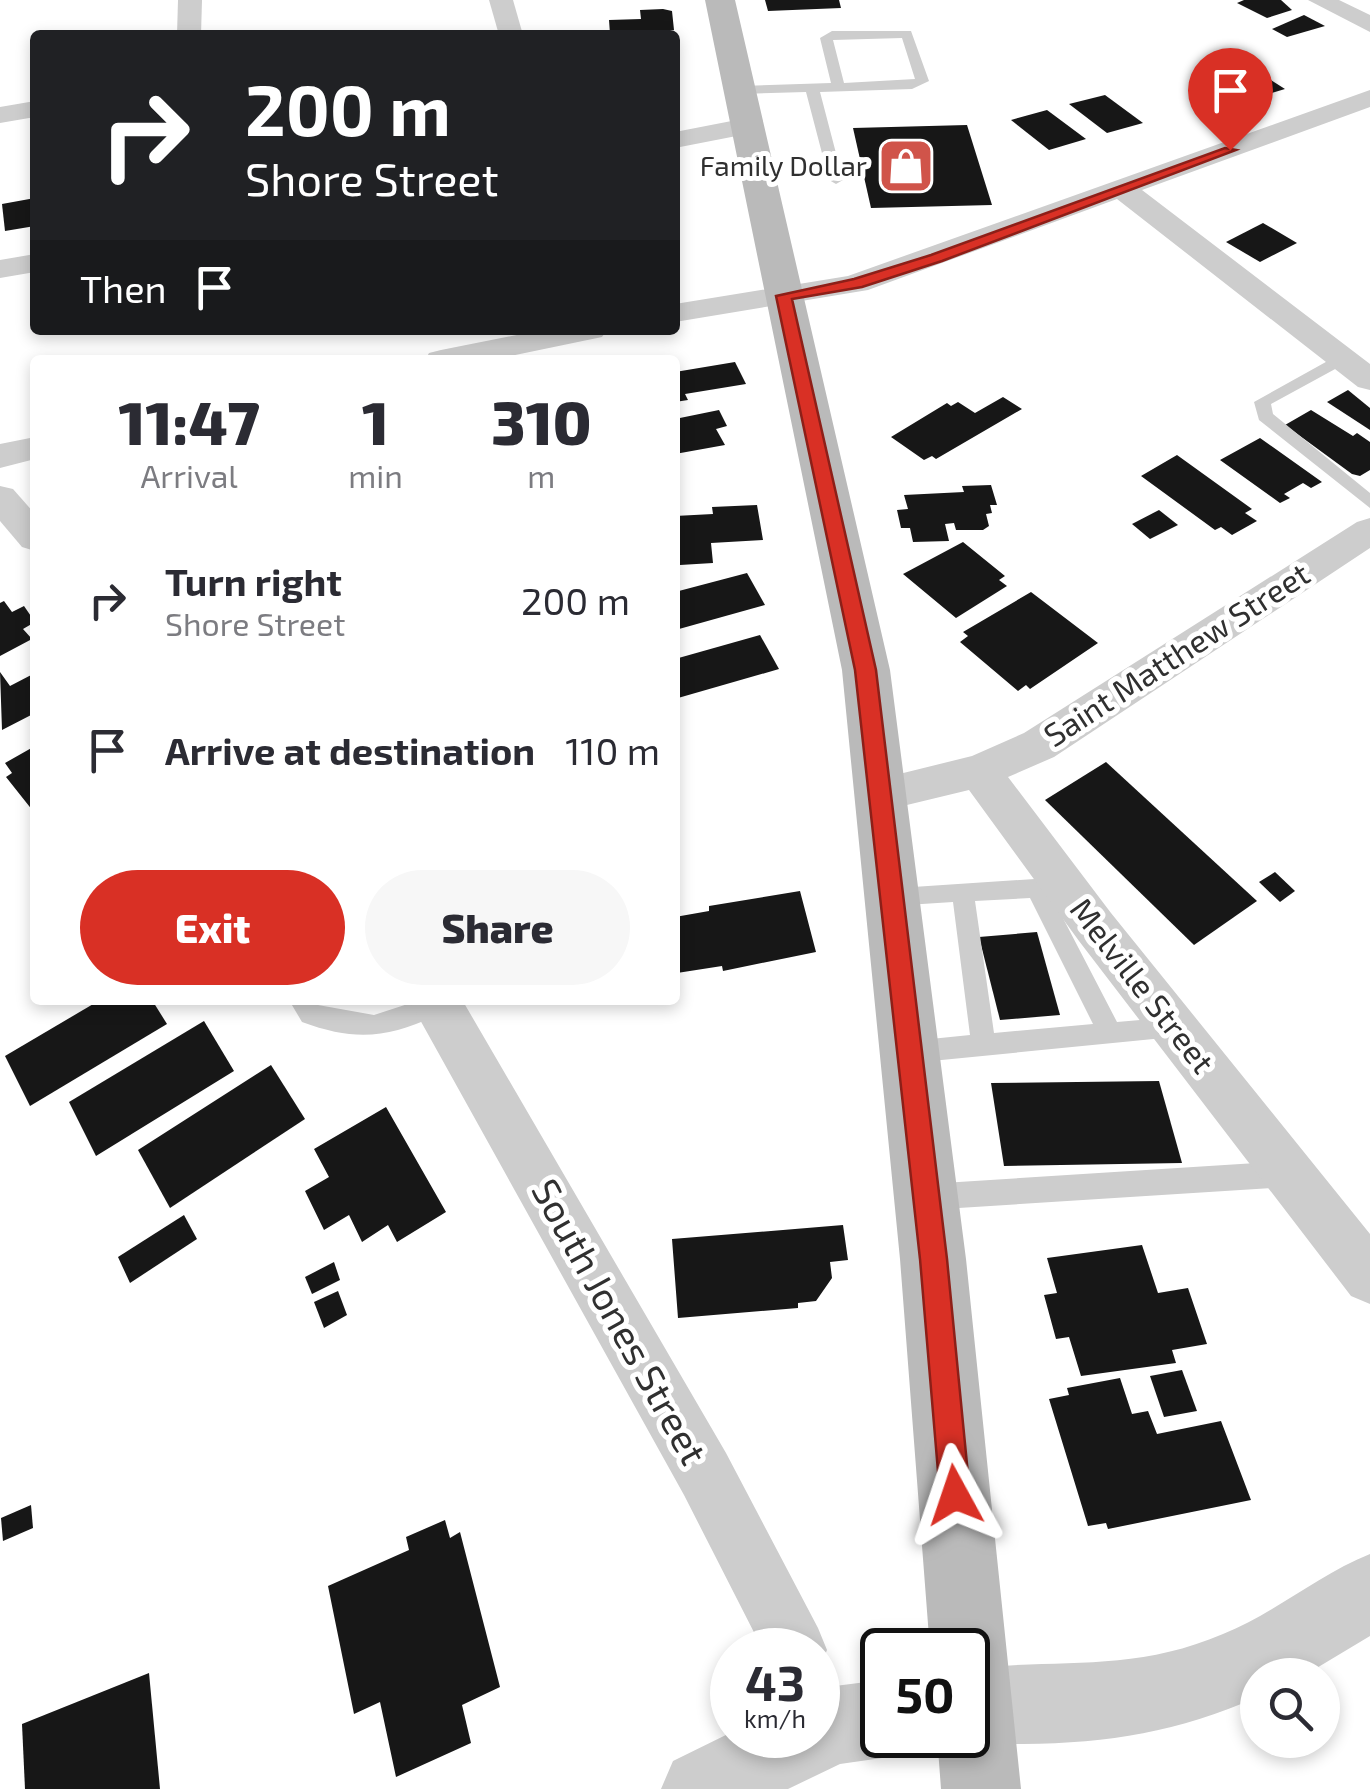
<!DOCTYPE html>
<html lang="en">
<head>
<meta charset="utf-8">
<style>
	:root { --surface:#fff; --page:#f7f7f7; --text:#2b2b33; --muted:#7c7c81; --accent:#d93025 }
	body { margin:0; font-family:"Exo 2",sans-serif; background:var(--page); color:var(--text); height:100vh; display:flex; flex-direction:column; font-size:38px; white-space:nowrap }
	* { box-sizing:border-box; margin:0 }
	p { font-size:32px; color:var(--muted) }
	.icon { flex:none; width:55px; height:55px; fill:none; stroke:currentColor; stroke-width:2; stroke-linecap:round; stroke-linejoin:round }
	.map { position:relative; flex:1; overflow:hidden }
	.sheet { position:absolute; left:30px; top:355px; width:650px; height:650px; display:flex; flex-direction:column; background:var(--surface); border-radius:10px; box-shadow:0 5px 15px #0003 }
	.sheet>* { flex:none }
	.guide { position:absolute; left:30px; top:30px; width:650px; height:305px; border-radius:10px; box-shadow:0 5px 15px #0003; background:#202124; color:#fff; overflow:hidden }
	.fabs { position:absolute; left:1240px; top:1658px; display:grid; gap:20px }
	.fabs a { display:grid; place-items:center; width:100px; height:100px; border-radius:50%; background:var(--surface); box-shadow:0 5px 15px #0003; font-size:50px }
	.speed { position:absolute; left:710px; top:1628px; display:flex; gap:20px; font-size:50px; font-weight:700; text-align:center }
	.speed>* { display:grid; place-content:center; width:130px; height:130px; border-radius:50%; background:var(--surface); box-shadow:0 5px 15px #0003; line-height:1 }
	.speed small { font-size:25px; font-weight:400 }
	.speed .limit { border:5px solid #111; border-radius:15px; background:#fff; color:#111 }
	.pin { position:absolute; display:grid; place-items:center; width:85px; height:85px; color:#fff; margin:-102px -42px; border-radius:50% 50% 50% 0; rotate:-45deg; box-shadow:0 0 10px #0007 }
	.pin .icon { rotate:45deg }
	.me { position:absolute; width:110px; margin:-55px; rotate:355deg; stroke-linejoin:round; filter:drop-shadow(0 0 8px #0008) }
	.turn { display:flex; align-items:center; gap:35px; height:210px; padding:0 50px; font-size:45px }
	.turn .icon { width:130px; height:130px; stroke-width:2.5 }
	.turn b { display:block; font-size:70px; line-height:85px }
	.then { display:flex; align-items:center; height:95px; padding:0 50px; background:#0003; gap:20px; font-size:38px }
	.eta { display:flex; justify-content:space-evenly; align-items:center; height:170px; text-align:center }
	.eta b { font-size:60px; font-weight:800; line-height:70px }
	.button { display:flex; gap:20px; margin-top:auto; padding:20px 50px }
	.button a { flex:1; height:115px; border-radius:60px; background:var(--accent); color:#fff; font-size:40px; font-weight:800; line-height:115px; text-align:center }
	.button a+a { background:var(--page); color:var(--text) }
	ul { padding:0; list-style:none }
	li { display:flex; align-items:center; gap:30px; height:150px; padding:0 50px }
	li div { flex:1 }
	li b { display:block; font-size:38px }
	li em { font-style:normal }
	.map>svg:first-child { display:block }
	.building { fill:#171717 }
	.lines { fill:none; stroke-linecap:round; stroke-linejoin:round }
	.service { fill:#cdcdcd; fill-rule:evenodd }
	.minor { fill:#cdcdcd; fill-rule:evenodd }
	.tertiary { fill:#cdcdcd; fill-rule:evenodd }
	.secondary { fill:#bababa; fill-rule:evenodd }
	.route { fill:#d93025; stroke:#8d1f18; stroke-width:2.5 }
	.labels { text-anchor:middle; stroke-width:10; stroke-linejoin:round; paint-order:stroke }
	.far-poi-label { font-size:28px; fill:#303030; stroke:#fff; text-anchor:end }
	.street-label { font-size:32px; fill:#303030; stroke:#fff }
	.near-street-label { font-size:38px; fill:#303030; stroke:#fff }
</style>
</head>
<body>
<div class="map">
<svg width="1370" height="1789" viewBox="0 0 1370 1789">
	<rect width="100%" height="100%" fill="#fff"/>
	<!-- building -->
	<g class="building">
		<path d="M 765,0 L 839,0 L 841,8 L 768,11 Z"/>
		<path d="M 1244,0 L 1281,0 L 1292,10 L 1267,18 L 1237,3 Z"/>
		<path d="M 663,9 L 672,11 L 674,30 L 610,34 L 609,20 L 641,19 L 640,10 Z"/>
		<path d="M 1304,15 L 1325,26 L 1287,37 L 1272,29 Z"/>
		<path d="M 1241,61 L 1285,89 L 1265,95 L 1258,91 L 1249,93 L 1212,69 Z"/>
		<path d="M 1105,95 L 1143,123 L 1107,133 L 1069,104 Z"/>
		<path d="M 1047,110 L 1086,139 L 1049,150 L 1011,120 Z"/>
		<path d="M 967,125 L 992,205 L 871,208 L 853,128 Z"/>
		<path d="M 35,198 L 35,226 L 5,231 L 2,204 Z"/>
		<path d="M 1263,223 L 1297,243 L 1260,262 L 1226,242 Z"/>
		<path d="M 735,362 L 746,384 L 685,394 L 688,400 L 675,402 L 675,372 Z"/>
		<path d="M 1348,390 L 1370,408 L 1370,430 L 1327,402 Z"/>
		<path d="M 1003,397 L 1022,409 L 936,459 L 932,456 L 924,460 L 891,437 L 947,403 L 951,406 L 958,402 L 975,413 Z"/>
		<path d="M 719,410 L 727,426 L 716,429 L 725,445 L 675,454 L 678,437 L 675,419 Z"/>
		<path d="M 1311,410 L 1353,436 L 1357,433 L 1370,442 L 1370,470 L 1360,476 L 1352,474 L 1285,425 Z"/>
		<path d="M 1260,438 L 1322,482 L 1311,488 L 1303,483 L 1284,494 L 1290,498 L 1280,503 L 1220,460 Z"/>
		<path d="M 1177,455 L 1252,509 L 1245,513 L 1257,521 L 1232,535 L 1221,527 L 1215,530 L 1141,476 Z"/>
		<path d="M 991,485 L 997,505 L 990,505 L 992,513 L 986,514 L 989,526 L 983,530 L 956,530 L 954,523 L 945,524 L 949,541 L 913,542 L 910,528 L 901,528 L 897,510 L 908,509 L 904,495 L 964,492 L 962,486 Z"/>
		<path d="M 757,505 L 763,540 L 711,543 L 713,563 L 680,565 L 675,546 L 675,516 L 713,514 L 712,507 Z"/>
		<path d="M 1159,510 L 1178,525 L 1150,539 L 1132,524 Z"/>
		<path d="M 963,542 L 1005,576 L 999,580 L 1007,586 L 956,618 L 903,574 Z"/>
		<path d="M 747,573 L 765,605 L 679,629 L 675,621 L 675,592 Z"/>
		<path d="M 1031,592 L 1098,643 L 1030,689 L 1026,685 L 1018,691 L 960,642 L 968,636 L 963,632 Z"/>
		<path d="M 4,601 L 12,612 L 24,606 L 35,622 L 23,629 L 32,639 L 0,656 L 0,603 Z"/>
		<path d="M 760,635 L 779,669 L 678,698 L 675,659 Z"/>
		<path d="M 0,672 L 10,686 L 35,673 L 35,713 L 2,730 Z"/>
		<path d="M 35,746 L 35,809 L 33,811 L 6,777 L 12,773 L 5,763 Z"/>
		<path d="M 1106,762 L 1257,901 L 1194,945 L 1045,800 Z"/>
		<path d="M 1275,872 L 1295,891 L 1280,902 L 1259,882 Z"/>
		<path d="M 800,891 L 816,952 L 723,971 L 722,966 L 677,973 L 675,917 L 709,911 L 709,906 Z"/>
		<path d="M 1037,932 L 1060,1015 L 1000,1020 L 979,937 Z"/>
		<path d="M 100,1000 L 152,1000 L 167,1024 L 30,1106 L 5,1056 Z"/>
		<path d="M 204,1021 L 234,1071 L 96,1156 L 69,1102 Z"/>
		<path d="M 271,1065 L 305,1119 L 170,1208 L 138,1150 Z"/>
		<path d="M 1159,1081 L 1182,1163 L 1004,1166 L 991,1083 Z"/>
		<path d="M 386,1107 L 446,1212 L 397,1242 L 388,1225 L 362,1242 L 349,1215 L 324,1230 L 305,1191 L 329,1177 L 314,1149 Z"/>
		<path d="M 184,1215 L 197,1239 L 130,1283 L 118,1257 Z"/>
		<path d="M 843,1225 L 848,1260 L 830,1262 L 832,1278 L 816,1301 L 798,1303 L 798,1308 L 678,1318 L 672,1239 Z"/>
		<path d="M 1142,1245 L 1158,1293 L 1188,1288 L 1207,1344 L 1172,1350 L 1176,1363 L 1081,1376 L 1069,1337 L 1056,1339 L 1044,1295 L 1057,1293 L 1047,1258 Z"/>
		<path d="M 334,1262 L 340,1280 L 312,1294 L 305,1277 Z"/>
		<path d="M 338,1291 L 347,1315 L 324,1328 L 314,1302 Z"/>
		<path d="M 1182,1370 L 1197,1411 L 1164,1417 L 1150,1376 Z"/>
		<path d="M 1120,1378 L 1132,1414 L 1148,1411 L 1157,1434 L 1221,1421 L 1251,1500 L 1108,1529 L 1106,1523 L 1088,1526 L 1049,1399 L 1069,1395 L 1067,1388 Z"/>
		<path d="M 31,1505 L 33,1528 L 3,1541 L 1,1518 Z"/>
		<path d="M 445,1520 L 450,1538 L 460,1532 L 500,1687 L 462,1705 L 471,1743 L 396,1777 L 380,1702 L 354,1714 L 328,1586 L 409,1550 L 406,1537 Z"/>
		<path d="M 149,1673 L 160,1789 L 25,1789 L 22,1724 Z"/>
	</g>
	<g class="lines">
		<!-- service -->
		<g class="service">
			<path d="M 832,31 L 911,31 L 929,81 L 912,89 L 820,92 L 843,180 L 836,184 L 829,180 L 806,92 L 740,94 L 733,90 L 740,86 L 831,83 L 820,38 ZM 902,38 L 915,79 L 844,83 L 833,40 Z"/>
			<path d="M 1342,353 L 1348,354 L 1348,362 L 1271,404 L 1273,414 L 1370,493 L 1370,508 L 1259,420 L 1254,402 Z"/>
			<path d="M 1065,877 L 1073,880 L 1076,887 L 1073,894 L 1052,897 L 1117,1022 L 1175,1017 L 1184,1020 L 1187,1028 L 1184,1036 L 911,1063 L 902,1060 L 899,1052 L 902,1044 L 911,1041 L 970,1035 L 953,902 L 891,906 L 883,903 L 880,896 L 883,889 ZM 1030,898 L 1093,1024 L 994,1033 L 975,901 Z"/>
			<path d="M 289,1000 L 314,1000 L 318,1005 L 374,1015 L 420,1000 L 446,1000 L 448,1004 L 444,1012 C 391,1037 359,1043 302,1022 Z"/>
			<path d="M 1287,1161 L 1296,1165 L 1300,1174 L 1296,1183 L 1287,1187 L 927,1210 L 918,1206 L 914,1197 L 918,1188 L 927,1184 Z"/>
		</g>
		<!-- minor -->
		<g class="minor">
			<path d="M 178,0 L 202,0 L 201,35 L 177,35 Z"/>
			<path d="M 489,0 L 513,0 L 523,35 L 499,35 Z"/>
			<path d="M 1308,0 L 1339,0 L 1370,15 L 1370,32 Z"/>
			<path d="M 1370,90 L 1370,107 L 1142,190 L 1370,364 L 1370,390 L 1358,387 L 1117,199 L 868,290 L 675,322 L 675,304 L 848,276 Z"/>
			<path d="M 35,101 L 35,117 L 0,123 L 0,107 Z"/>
			<path d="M 747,118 L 761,126 L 757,132 L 675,148 L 675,132 Z"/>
			<path d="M 35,254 L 35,272 L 0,278 L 0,260 Z"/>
			<path d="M 542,330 L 607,330 L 602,337 L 491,360 L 425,360 L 429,353 L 441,350 Z"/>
			<path d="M 35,437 L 35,459 L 0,468 L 0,444 Z"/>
			<path d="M 0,486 L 13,489 L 35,514 L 35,551 L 22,547 L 0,521 Z"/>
			<path d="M 1370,518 L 1370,548 L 1054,757 L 1008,777 L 1111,913 L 1370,1234 L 1370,1304 L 1351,1296 L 1079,941 L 969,790 L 882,811 L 867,806 L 861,794 L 867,782 L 972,756 L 1024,733 L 1357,522 Z"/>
			<path d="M 409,1000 L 464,1003 L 726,1453 L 818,1628 L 827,1650 L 818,1672 L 818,1650 L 763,1650 L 684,1495 Z"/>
		</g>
		<!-- tertiary -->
		<g class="tertiary">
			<path d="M 1370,1554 L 1370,1636 L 1305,1675 L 1258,1675 L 1258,1697 C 1177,1732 1111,1743 1023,1744 C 988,1744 974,1750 940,1736 L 968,1735 L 968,1669 C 1060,1658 1132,1673 1223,1634 C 1275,1613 1318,1575 1370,1554 Z"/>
			<path d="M 882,1680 L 882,1735 L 915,1735 L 910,1747 L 882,1758 L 840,1764 L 788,1789 L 661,1789 L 673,1761 L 732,1732 L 818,1735 L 818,1693 L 835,1686 Z"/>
		</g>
		<!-- secondary -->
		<path class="secondary" d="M 705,0 L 735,0 L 890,670 L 966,1259 L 1021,1789 L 941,1789 L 937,1735 L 968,1735 L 968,1650 L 930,1650 L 900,1259 L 842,670 Z"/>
	</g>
	<!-- route -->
	<path class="route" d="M 1225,148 L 1236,150 L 942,261 L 862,287 L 792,299 L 876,670 L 947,1259 L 970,1495 L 966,1506 L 955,1510 L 945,1506 L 940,1495 L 920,1259 L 855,670 L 776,296 L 854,279 L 931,255 Z"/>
	<!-- icons -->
	<defs>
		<g id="shop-square" transform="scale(2.875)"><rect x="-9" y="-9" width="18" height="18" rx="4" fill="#d0544a" stroke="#fff"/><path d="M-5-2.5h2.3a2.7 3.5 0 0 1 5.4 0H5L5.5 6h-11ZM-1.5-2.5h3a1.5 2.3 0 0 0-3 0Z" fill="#fff"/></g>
	</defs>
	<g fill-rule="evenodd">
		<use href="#shop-square" x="906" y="166"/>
	</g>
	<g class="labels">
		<!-- far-poi labels -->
		<g class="far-poi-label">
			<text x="867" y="176">Family Dollar</text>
		</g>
		<!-- street labels -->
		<g class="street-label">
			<text transform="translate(1177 655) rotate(-33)" y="11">Saint Matthew Street</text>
			<text transform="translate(1142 986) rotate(52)" y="11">Melville Street</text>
		</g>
		<!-- near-street labels -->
		<g class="near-street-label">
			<text transform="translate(619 1322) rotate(61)" y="13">South Jones Street</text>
		</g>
	</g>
</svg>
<div class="fabs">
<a><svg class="icon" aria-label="search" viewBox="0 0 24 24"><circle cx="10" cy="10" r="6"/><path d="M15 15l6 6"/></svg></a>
</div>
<div class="speed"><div>43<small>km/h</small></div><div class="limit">50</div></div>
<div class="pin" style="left:1230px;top:150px;background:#d93025"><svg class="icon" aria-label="arrive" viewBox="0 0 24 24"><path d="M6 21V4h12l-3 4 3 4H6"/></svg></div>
<svg class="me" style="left:955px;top:1495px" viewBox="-20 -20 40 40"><path d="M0-17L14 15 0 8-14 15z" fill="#d93025" stroke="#fff" stroke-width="4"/></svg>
<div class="guide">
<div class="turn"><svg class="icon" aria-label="right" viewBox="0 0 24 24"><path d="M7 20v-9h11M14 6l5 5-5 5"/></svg><div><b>200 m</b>Shore Street</div></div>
<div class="then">Then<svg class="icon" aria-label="arrive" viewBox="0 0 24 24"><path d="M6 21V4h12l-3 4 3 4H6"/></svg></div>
</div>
<section class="sheet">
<div class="eta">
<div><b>11:47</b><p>Arrival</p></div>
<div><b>1</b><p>min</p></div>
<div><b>310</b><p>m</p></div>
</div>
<ul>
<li><svg class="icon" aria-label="right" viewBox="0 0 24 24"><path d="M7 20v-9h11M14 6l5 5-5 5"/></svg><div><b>Turn right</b><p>Shore Street</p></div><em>200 m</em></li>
<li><svg class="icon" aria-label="arrive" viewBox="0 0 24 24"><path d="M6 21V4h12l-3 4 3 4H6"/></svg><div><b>Arrive at destination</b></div><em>110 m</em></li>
</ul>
<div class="button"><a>Exit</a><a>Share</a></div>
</section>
</div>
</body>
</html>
